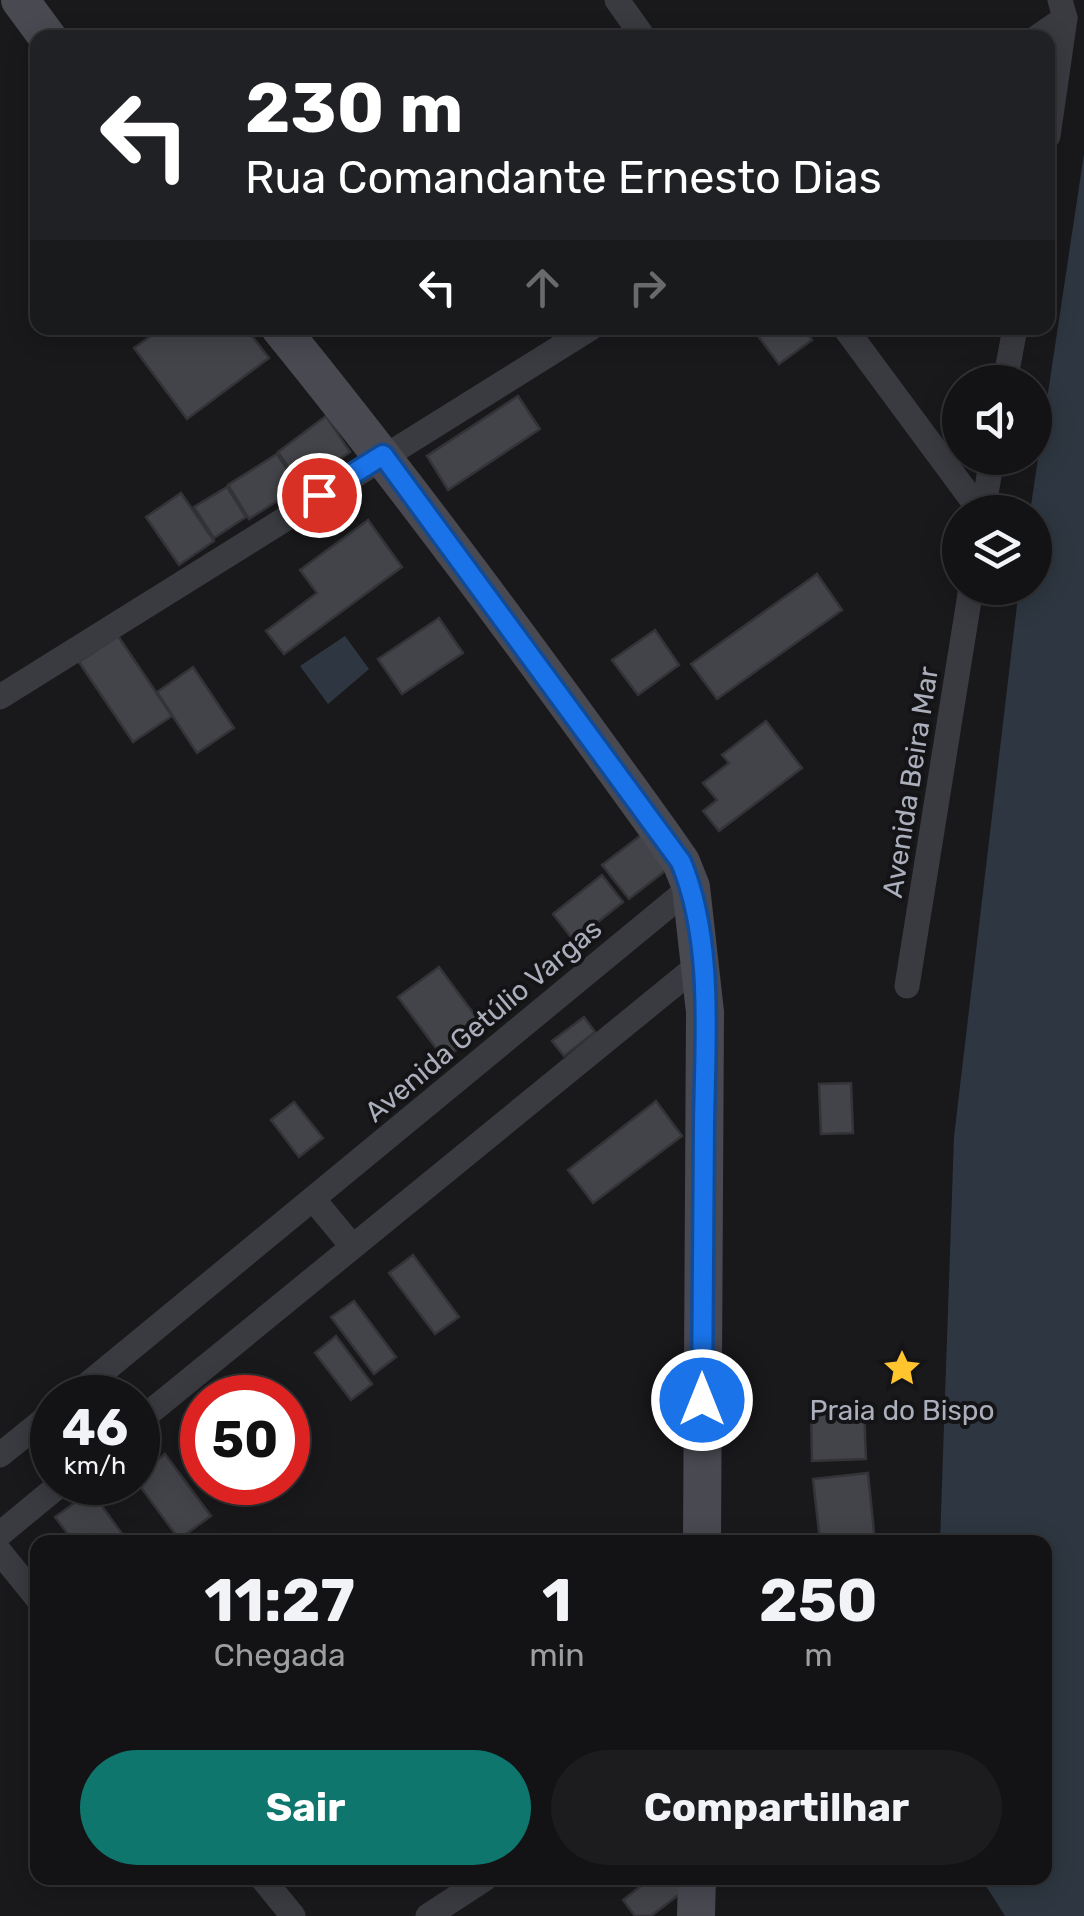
<!DOCTYPE html>
<html lang="pt">
<head>
<meta charset="utf-8">
<style>
	:root { --surface:#131315; --page:#1c1c1e; --text:#f1f3f6; --muted:#9d9ea0; --line:#323234; --accent:#0f766e }
	body { margin:0; font-family:Rubik,sans-serif; background:var(--page); color:var(--text); height:100vh; display:flex; flex-direction:column; font-size:38px; white-space:nowrap }
	* { box-sizing:border-box; margin:0 }
	p { font-size:32px; color:var(--muted) }
	.icon { flex:none; width:55px; height:55px; fill:none; stroke:currentColor; stroke-width:2; stroke-linecap:round; stroke-linejoin:round }
	.map { position:relative; flex:1; overflow:hidden }
	.details { position:absolute; left:30px; top:1535px; width:1022px; height:350px; display:flex; flex-direction:column; background:var(--surface); border-radius:20px; box-shadow:0 5px 25px #0003,0 0 0 2px var(--line) }
	.details>* { flex:none }
	.top-card { position:absolute; left:30px; top:30px; width:1025px; height:305px; border-radius:20px; box-shadow:0 5px 25px #0003,0 0 0 2px var(--line); background:#202124; color:#fff; overflow:hidden }
	.controls { position:absolute; left:942px; top:365px; display:grid; gap:20px }
	.controls a { display:grid; place-items:center; width:110px; height:110px; border-radius:50%; background:var(--surface); box-shadow:0 5px 25px #0003,0 0 0 2px var(--line); font-size:50px }
	.speed { position:absolute; left:30px; top:1375px; display:flex; gap:20px; font-size:50px; font-weight:700; text-align:center }
	.speed>* { display:grid; place-content:center; width:130px; height:130px; border-radius:50%; background:var(--surface); box-shadow:0 5px 25px #0003,0 0 0 2px var(--line); line-height:1 }
	.speed small { font-size:25px; font-weight:400 }
	.speed .limit { border:15px solid #d22; background:#fff; color:#111 }
	.pin { position:absolute; display:grid; place-items:center; width:85px; height:85px; color:#fff; margin:-42px; border:5px solid #fff; border-radius:50%; box-shadow:0 2px 10px #0007 }
	.me { position:absolute; width:110px; margin:-55px; rotate:0deg; stroke-linejoin:round; filter:drop-shadow(0 0 8px #0008) }
	.turn { display:flex; align-items:center; gap:35px; height:210px; padding:0 50px; font-size:45px }
	.turn .icon { width:130px; height:130px; stroke-width:2.5 }
	.turn b { display:block; font-size:70px; line-height:85px }
	.lanes { display:flex; align-items:center; height:95px; padding:0 50px; background:#0003; justify-content:center; gap:50px; direction:ltr }
	.lanes .off { opacity:.35 }
	.eta { display:flex; justify-content:space-evenly; align-items:center; height:170px; text-align:center }
	.eta b { font-size:60px; font-weight:700; line-height:70px }
	.button { display:flex; gap:20px; margin-top:auto; padding:20px 50px }
	.button a { flex:1; height:115px; border-radius:60px; background:var(--accent); color:#fff; font-size:40px; font-weight:700; line-height:115px; text-align:center }
	.button a+a { background:var(--page); color:var(--text) }
	.map>svg:first-child { display:block }
	.water { fill:#2e3741 }
	.building { fill:#434449; stroke:#333338; stroke-width:2.5 }
	.lines { fill:none; stroke-linecap:round; stroke-linejoin:round }
	.minor { stroke:#3a3b41; stroke-width:25 }
	.secondary { stroke:#484951; stroke-width:38 }
	.route-casing { stroke:#114b97; stroke-width:25 }
	.route { stroke:#1a73e8; stroke-width:18 }
	.labels { text-anchor:middle; stroke-width:8; stroke-linejoin:round; paint-order:stroke }
	.street-label { font-size:28px; fill:#abafbc; stroke:#141417 }
	.poi-label { font-size:28px; fill:#abafbc; stroke:#141417 }
</style>
</head>
<body>
<div class="map">
<svg width="1084" height="1916" viewBox="0 0 1084 1916">
	<rect width="100%" height="100%" fill="#19191c"/>
	<!-- water -->
	<g class="water">
		<path d="M 1084,154 L 1084,1916 L 1005,1916 L 981,1878 L 1045,1878 L 1045,1542 L 940,1542 L 954,1137 L 1019,588 L 1035,588 L 1035,512 L 1030,512 Z"/>
		<path d="M 345,636 L 369,669 L 328,704 L 300,666 Z"/>
	</g>
	<!-- building -->
	<g class="building">
		<path d="M 162,328 L 246,328 L 269,358 L 187,419 L 134,348 Z"/>
		<path d="M 752,328 L 803,328 L 812,340 L 779,364 Z"/>
		<path d="M 518,396 L 540,429 L 448,490 L 427,456 Z"/>
		<path d="M 326,416 L 350,452 L 301,486 L 278,452 Z"/>
		<path d="M 277,454 L 299,487 L 249,519 L 228,485 Z"/>
		<path d="M 227,487 L 246,517 L 214,538 L 194,507 Z"/>
		<path d="M 181,493 L 214,541 L 179,565 L 146,517 Z"/>
		<path d="M 368,520 L 402,567 L 284,654 L 266,631 L 317,593 L 300,570 Z"/>
		<path d="M 817,574 L 842,610 L 717,699 L 691,664 Z"/>
		<path d="M 439,618 L 463,653 L 402,694 L 378,659 Z"/>
		<path d="M 655,630 L 679,665 L 638,695 L 612,660 Z"/>
		<path d="M 118,636 L 172,716 L 133,742 L 79,662 Z"/>
		<path d="M 193,667 L 234,728 L 197,753 L 157,692 Z"/>
		<path d="M 766,721 L 802,768 L 719,831 L 703,811 L 717,800 L 703,783 L 729,763 L 722,755 Z"/>
		<path d="M 653,826 L 679,860 L 629,899 L 602,865 Z"/>
		<path d="M 602,875 L 623,902 L 574,941 L 553,914 Z"/>
		<path d="M 439,967 L 485,1029 L 444,1059 L 398,997 Z"/>
		<path d="M 584,1017 L 595,1032 L 564,1056 L 552,1041 Z"/>
		<path d="M 851,1083 L 853,1133 L 821,1134 L 819,1084 Z"/>
		<path d="M 656,1101 L 682,1136 L 593,1203 L 568,1170 Z"/>
		<path d="M 294,1102 L 323,1138 L 299,1157 L 271,1120 Z"/>
		<path d="M 413,1255 L 459,1317 L 435,1334 L 389,1273 Z"/>
		<path d="M 354,1301 L 396,1357 L 374,1374 L 331,1317 Z"/>
		<path d="M 336,1336 L 372,1384 L 351,1400 L 315,1353 Z"/>
		<path d="M 864,1410 L 866,1459 L 812,1461 L 811,1412 Z"/>
		<path d="M 165,1454 L 211,1516 L 179,1539 L 137,1482 L 138,1475 Z"/>
		<path d="M 868,1473 L 875,1542 L 820,1542 L 813,1479 Z"/>
		<path d="M 91,1491 L 128,1542 L 74,1542 L 55,1517 Z"/>
		<path d="M 651,1878 L 683,1878 L 690,1886 L 651,1916 L 635,1916 L 623,1900 Z"/>
	</g>
	<g class="lines">
		<!-- minor -->
		<g class="minor">
			<path d="M 617,0 L 644,38"/>
			<path d="M 1036,38 L 1065,18"/>
			<path d="M 1048,136 L 1065,18 L 1060,0"/>
			<path d="M 845,328 L 981,512"/>
			<path d="M 1005,382 L 1015,328"/>
			<path d="M 983,512 L 992,458"/>
			<path d="M 0,697 L 591,328"/>
			<path d="M 907,986 L 971,588"/>
			<path d="M 314,1200 L 352,1246"/>
			<path d="M 71,1398 L 691,887"/>
			<path d="M 138,1422 L 702,962"/>
			<path d="M 0,1455 L 52,1413"/>
			<path d="M 0,1534 L 63,1482"/>
			<path d="M 0,1552 L 38,1599"/>
			<path d="M 262,1878 L 293,1916"/>
			<path d="M 428,1916 L 486,1878"/>
		</g>
		<!-- secondary -->
		<g class="secondary">
			<path d="M 20,0 L 48,38"/>
			<path d="M 280,328 C 414,493 539,664 663,836 L 681,862 L 691,887 L 705,1012 L 702,1542"/>
			<path d="M 696,1916 L 697,1878"/>
		</g>
	</g>
	<g class="lines">
		<!-- route casing -->
		<g class="route-casing">
			<path id="route" d="M 319,495 L 383,455 L 681,862 C 714,942 705,1039 704,1125 C 703,1217 703,1308 702,1400"/>
		</g>
		<!-- route -->
		<use href="#route" class="route"/>
	</g>
	<!-- icons -->
	<defs>
		<g id="sight-bare" transform="scale(3)"><path d="M0-6L1.8-2.2L6-1.7L2.9 1.2L3.7 5.4L0 3.3L-3.7 5.4L-2.9 1.2L-6-1.7L-1.8-2.2Z" fill="#ffc42e" stroke="#141417" stroke-width="2.5" paint-order="stroke"/></g>
	</defs>
	<g fill-rule="evenodd">
		<use href="#sight-bare" x="902" y="1368"/>
	</g>
	<g class="labels">
		<!-- street labels -->
		<g class="street-label">
			<text transform="translate(910 782) rotate(-81)" y="10">Avenida Beira Mar</text>
			<text transform="translate(483 1020) rotate(-40)" y="10">Avenida Getúlio Vargas</text>
		</g>
		<!-- poi labels -->
		<g class="poi-label">
			<text x="902" y="1420">Praia do Bispo</text>
		</g>
	</g>
</svg>
<div class="controls">
<a><svg class="icon" aria-label="sound" viewBox="0 0 24 24"><path d="M4 9h4l5-4v14l-5-4H4zM17 9q2 3 0 6"/></svg></a>
<a><svg class="icon" aria-label="layers" viewBox="0 0 24 24"><path d="M12 4l9 5-9 5-9-5zM3 14l9 5 9-5"/></svg></a>
</div>
<div class="speed"><div>46<small>km/h</small></div><div class="limit">50</div></div>
<div class="pin" style="left:319px;top:495px;background:#d93025"><svg class="icon" aria-label="arrive" viewBox="0 0 24 24"><path d="M6 21V4h12l-3 4 3 4H6"/></svg></div>
<svg class="me" style="left:702px;top:1400px" viewBox="-20 -20 40 40"><circle r="17" fill="#1a73e8" stroke="#fff" stroke-width="3"/><path d="M0-11L8 9 0 5-8 9z" fill="#fff"/></svg>
<div class="top-card">
<div class="turn"><svg class="icon" aria-label="left" viewBox="0 0 24 24"><path d="M17 20v-9H6M10 6l-5 5 5 5"/></svg><div><b>230 m</b>Rua Comandante Ernesto Dias</div></div>
<div class="lanes"><svg class="icon" aria-label="left" viewBox="0 0 24 24"><path d="M17 20v-9H6M10 6l-5 5 5 5"/></svg><svg class="icon off" aria-label="ahead" viewBox="0 0 24 24"><path d="M12 20V5M6 11l6-6 6 6"/></svg><svg class="icon off" aria-label="right" viewBox="0 0 24 24"><path d="M7 20v-9h11M14 6l5 5-5 5"/></svg></div>
</div>
<section class="details">
<div class="eta">
<div><b>11:27</b><p>Chegada</p></div>
<div><b>1</b><p>min</p></div>
<div><b>250</b><p>m</p></div>
</div>
<div class="button"><a>Sair</a><a>Compartilhar</a></div>
</section>
</div>
</body>
</html>
